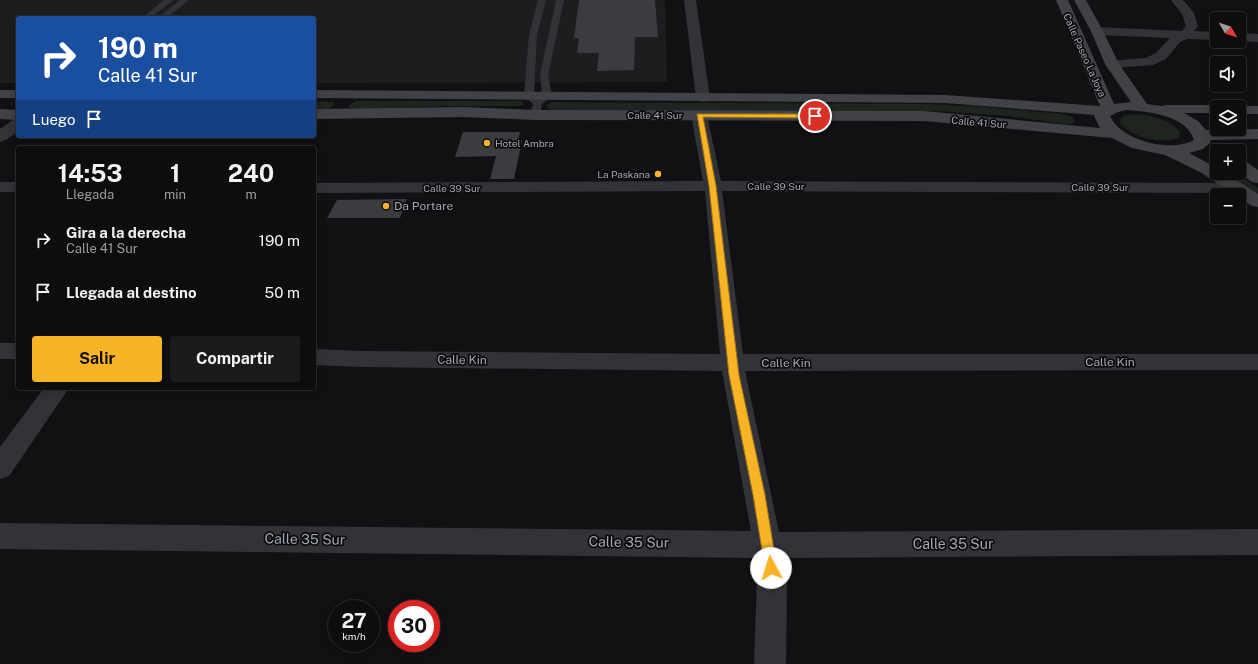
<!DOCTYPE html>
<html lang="es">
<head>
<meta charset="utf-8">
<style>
	:root { --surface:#0d0d0e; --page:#1b1b1c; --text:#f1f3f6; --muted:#9a9c9e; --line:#2d2d2e; --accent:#f8b424 }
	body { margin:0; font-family:"Public Sans",sans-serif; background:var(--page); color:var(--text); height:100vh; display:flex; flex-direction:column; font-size:15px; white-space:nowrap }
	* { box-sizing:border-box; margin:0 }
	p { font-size:13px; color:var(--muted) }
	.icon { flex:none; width:22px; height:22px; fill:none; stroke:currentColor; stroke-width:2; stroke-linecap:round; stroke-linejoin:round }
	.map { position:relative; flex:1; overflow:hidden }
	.drawer { position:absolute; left:16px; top:146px; width:300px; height:244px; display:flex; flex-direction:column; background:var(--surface); border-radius:4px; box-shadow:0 2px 10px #0003,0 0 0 1px var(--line) }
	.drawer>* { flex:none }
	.hud { position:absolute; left:16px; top:16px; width:300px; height:122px; border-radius:4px; box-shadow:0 2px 10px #0003,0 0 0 1px var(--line); background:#1a4fa0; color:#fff; overflow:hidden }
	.needle { width:26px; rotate:129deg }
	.tools { position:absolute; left:1210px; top:12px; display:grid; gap:8px }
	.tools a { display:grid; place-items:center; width:36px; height:36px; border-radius:4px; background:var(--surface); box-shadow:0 2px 10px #0003,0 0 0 1px var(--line); font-size:20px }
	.speed { position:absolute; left:328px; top:600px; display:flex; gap:8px; font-size:20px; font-weight:700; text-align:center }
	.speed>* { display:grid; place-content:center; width:52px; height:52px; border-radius:50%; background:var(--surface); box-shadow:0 2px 10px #0003,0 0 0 1px var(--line); line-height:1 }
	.speed small { font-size:10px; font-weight:400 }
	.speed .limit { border:6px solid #d22; background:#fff; color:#111 }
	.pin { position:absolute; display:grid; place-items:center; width:34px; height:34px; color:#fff; margin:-17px; border:2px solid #fff; border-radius:50%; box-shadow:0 1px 4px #0007 }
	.me { position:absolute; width:44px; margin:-22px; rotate:354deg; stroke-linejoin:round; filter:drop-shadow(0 0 3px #0008) }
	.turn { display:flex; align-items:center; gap:14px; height:84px; padding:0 16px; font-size:18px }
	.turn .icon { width:52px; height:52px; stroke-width:2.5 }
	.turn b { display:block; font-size:28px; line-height:34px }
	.then { display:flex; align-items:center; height:38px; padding:0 16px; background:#0003; gap:8px; font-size:15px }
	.eta { display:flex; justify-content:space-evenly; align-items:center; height:68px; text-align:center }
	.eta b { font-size:24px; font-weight:700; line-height:28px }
	.primary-button { display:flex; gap:8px; margin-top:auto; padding:8px 16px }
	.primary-button a { flex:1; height:46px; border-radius:4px; background:var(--accent); color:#111; font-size:16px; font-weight:700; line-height:46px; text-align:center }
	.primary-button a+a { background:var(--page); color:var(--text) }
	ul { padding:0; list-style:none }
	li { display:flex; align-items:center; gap:12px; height:52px; padding:0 16px }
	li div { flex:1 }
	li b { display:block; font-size:15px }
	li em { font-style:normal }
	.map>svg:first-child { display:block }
	.built { fill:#1d1d20 }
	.green { fill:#1d251e }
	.building { fill:#3b3c40 }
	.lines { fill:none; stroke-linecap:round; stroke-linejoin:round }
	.lane { fill:#323338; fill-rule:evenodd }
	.street { fill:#323338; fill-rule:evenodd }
	.secondary { fill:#404248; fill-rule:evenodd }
	.route { fill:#f8b424; stroke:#a17517 }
	.poi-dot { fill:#f8b424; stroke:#0c0c0e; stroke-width:1.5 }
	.labels { text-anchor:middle; stroke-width:3.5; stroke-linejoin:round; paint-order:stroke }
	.far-street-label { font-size:10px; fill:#a2a7b4; stroke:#0c0c0e }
	.far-poi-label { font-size:10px; fill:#a2a7b4; stroke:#0c0c0e; text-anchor:start }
	.poi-label { font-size:12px; fill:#a2a7b4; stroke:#0c0c0e; text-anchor:start }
	.street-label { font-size:12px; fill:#a2a7b4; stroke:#0c0c0e }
	.near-street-label { font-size:14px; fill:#a2a7b4; stroke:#0c0c0e }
</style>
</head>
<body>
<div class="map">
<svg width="1258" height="664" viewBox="0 0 1258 664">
	<rect width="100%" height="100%" fill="#111113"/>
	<!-- built -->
	<path class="built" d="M 0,0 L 665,0 L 667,82 L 314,83 L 314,18 L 18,18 L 18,83 L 0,83 Z"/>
	<!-- green -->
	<g class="green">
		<path d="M 314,101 L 333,102 L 334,105 L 327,109 L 314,110 Z"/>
		<path d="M 356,101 L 521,101 L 524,104 L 520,106 L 443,106 L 359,109 L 350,108 L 348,106 Z"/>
		<path d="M 551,102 L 929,104 L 984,107 L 1063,114 L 1072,117 L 1075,121 L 1072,124 L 1065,124 L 1008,116 L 938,111 L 551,110 L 546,106 Z"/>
		<path d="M 1136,114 C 1153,116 1169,119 1180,132 L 1179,138 C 1159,144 1137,139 1121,125 L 1120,119 L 1125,115 Z"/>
		<path d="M 1226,173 L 1236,173 L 1258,188 L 1258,195 Z"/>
	</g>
	<!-- building -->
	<g class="building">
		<path d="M 579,0 L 655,0 L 658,37 L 635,37 L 634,70 L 597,71 L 599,53 L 577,53 L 579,38 L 574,38 Z"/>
		<path d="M 463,132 L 520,132 L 518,140 L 522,140 L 514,179 L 490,179 L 496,156 L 455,157 Z"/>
		<path d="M 407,199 L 400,218 L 327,218 L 337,200 Z"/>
	</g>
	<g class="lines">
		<!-- lane -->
		<g class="lane">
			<path d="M 164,0 L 173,0 L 151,18 L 142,18 Z"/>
			<path d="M 180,0 L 189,0 L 167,18 L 158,18 Z"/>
			<path d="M 538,0 L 546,0 L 537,35 L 534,95 L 538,98 L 542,95 L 540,75 L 556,0 L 564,0 L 548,75 L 552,96 L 542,104 L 540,115 L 535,118 L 530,115 L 533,104 L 524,96 L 529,35 Z"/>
		</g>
		<!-- street -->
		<g class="street">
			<path d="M 684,0 L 696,0 L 710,98 L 708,101 L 703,102 L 698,101 L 696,98 Z"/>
			<path d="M 1171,0 L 1183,0 L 1194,13 L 1198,26 L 1194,31 L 1217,32 L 1217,40 L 1187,39 L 1180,42 L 1166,59 L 1153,65 L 1112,68 L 1107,67 L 1105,64 L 1107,61 L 1146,58 L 1156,53 L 1170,38 L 1097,35 L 1093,34 L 1091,31 L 1093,28 L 1097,27 L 1182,31 L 1186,26 L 1182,14 Z"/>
			<path d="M 1239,33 L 1258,34 L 1258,42 L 1239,41 Z"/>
			<path d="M 699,110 L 704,112 L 707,115 L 721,181 L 1237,183 L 1243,184 L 1246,188 L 1243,192 L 1237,193 L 722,191 L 743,354 L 1258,354 L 1258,370 L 745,371 L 779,532 L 1258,529 L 1258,555 L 784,558 L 787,579 L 786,664 L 754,664 L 757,579 L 755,558 L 0,549 L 0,523 L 751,531 L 722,371 L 362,367 L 314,365 L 314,349 L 362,351 L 720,354 L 705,191 L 314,193 L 314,183 L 703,181 L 691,115 L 694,112 Z"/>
			<path d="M 18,118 L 18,131 L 6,140 L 0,142 L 0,129 L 13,120 Z"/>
			<rect x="0" y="182" width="18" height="10"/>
			<rect x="0" y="343" width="18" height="16"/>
			<path d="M 44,388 L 69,388 L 9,476 L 0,479 L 0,447 Z"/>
		</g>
		<!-- secondary -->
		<g class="secondary">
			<path d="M 1056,0 L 1068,0 L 1114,104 L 1131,102 L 1105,64 L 1091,31 L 1074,0 L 1086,0 L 1103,31 L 1119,64 L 1147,104 L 1161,106 L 1167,105 L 1217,105 L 1223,107 L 1217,107 L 1217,113 L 1184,113 L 1198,121 L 1206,130 L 1258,129 L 1258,139 L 1210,140 L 1211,142 L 1203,149 L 1189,153 L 1217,168 L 1217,173 L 1225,173 L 1258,194 L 1258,207 L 1252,206 L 1239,197 L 1239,195 L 1235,195 L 1200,172 L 1165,155 L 1132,148 L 1112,138 L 924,121 L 535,120 L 464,117 L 314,119 L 314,109 L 464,107 L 535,110 L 924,111 L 1100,128 L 1094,116 L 1095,115 L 945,103 L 314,98 L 314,90 L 945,95 L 1100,106 ZM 1127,110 C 1150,112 1186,115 1194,140 C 1172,153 1121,141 1110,116 L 1118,112 Z"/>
			<rect x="0" y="90" width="18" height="8"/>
			<path d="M 1239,106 L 1258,106 L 1258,114 L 1239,114 L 1239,107 L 1234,107 Z"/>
			<path d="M 0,109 L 18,110 L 18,120 L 0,119 Z"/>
			<path d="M 1239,160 L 1245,161 L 1258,170 L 1258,183 L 1252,182 L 1239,173 Z"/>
		</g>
	</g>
	<!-- route -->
	<path class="route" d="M 697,114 L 815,114 L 819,116 L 815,118 L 703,117 L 716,186 L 739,375 L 765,495 L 777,568 L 775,572 L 771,573 L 766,572 L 765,568 L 753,495 L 729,375 L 709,186 Z"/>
	<!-- markers -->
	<g class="poi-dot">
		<circle cx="487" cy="143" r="4"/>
		<circle cx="658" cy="174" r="4"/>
		<circle cx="386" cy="206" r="4"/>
	</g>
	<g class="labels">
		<!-- far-street labels -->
		<g class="far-street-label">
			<text transform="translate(1085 55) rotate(66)" y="4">Calle Paseo La Joya</text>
			<text x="655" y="119">Calle 41 Sur</text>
			<text transform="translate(979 122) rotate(5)" y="4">Calle 41 Sur</text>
			<text x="776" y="190">Calle 39 Sur</text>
			<text x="1100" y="191">Calle 39 Sur</text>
			<text x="452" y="192">Calle 39 Sur</text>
		</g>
		<!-- far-poi labels -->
		<g class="far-poi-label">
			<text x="495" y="147">Hotel Ambra</text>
			<text x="650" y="178" text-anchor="end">La Paskana</text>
		</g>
		<!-- poi labels -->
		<g class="poi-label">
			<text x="394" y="210">Da Portare</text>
		</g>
		<!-- street labels -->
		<g class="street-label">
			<text transform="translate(462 360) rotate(1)" y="4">Calle Kin</text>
			<text x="1110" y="366">Calle Kin</text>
			<text x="786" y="367">Calle Kin</text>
		</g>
		<!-- near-street labels -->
		<g class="near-street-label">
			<text transform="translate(305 539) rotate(1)" y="5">Calle 35 Sur</text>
			<text transform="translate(629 542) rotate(1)" y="5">Calle 35 Sur</text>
			<text x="953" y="549">Calle 35 Sur</text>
		</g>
	</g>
</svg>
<div class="tools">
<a><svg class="needle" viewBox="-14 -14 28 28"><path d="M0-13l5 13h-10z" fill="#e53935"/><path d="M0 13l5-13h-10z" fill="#9a9c9e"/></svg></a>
<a><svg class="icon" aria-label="sound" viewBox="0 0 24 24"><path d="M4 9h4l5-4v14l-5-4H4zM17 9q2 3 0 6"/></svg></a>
<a><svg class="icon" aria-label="layers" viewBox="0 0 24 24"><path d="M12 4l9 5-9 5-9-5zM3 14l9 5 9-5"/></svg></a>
<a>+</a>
<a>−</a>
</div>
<div class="speed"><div>27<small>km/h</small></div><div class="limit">30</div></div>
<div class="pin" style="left:815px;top:116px;background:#d93025"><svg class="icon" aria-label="arrive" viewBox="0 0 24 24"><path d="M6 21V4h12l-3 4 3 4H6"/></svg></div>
<svg class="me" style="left:771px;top:568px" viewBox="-20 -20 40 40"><circle r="19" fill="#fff"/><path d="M0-13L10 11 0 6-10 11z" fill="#f8b424"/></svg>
<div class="hud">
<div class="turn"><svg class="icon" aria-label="right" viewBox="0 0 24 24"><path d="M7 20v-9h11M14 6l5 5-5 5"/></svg><div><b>190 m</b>Calle 41 Sur</div></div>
<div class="then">Luego<svg class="icon" aria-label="arrive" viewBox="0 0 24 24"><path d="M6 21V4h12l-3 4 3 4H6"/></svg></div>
</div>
<section class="drawer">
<div class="eta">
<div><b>14:53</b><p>Llegada</p></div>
<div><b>1</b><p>min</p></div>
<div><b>240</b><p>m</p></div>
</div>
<ul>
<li><svg class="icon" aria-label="right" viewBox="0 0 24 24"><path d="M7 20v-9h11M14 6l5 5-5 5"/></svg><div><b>Gira a la derecha</b><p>Calle 41 Sur</p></div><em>190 m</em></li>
<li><svg class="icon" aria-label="arrive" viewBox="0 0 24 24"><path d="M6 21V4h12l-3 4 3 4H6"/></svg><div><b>Llegada al destino</b></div><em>50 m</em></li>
</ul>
<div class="primary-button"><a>Salir</a><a>Compartir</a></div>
</section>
</div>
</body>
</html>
